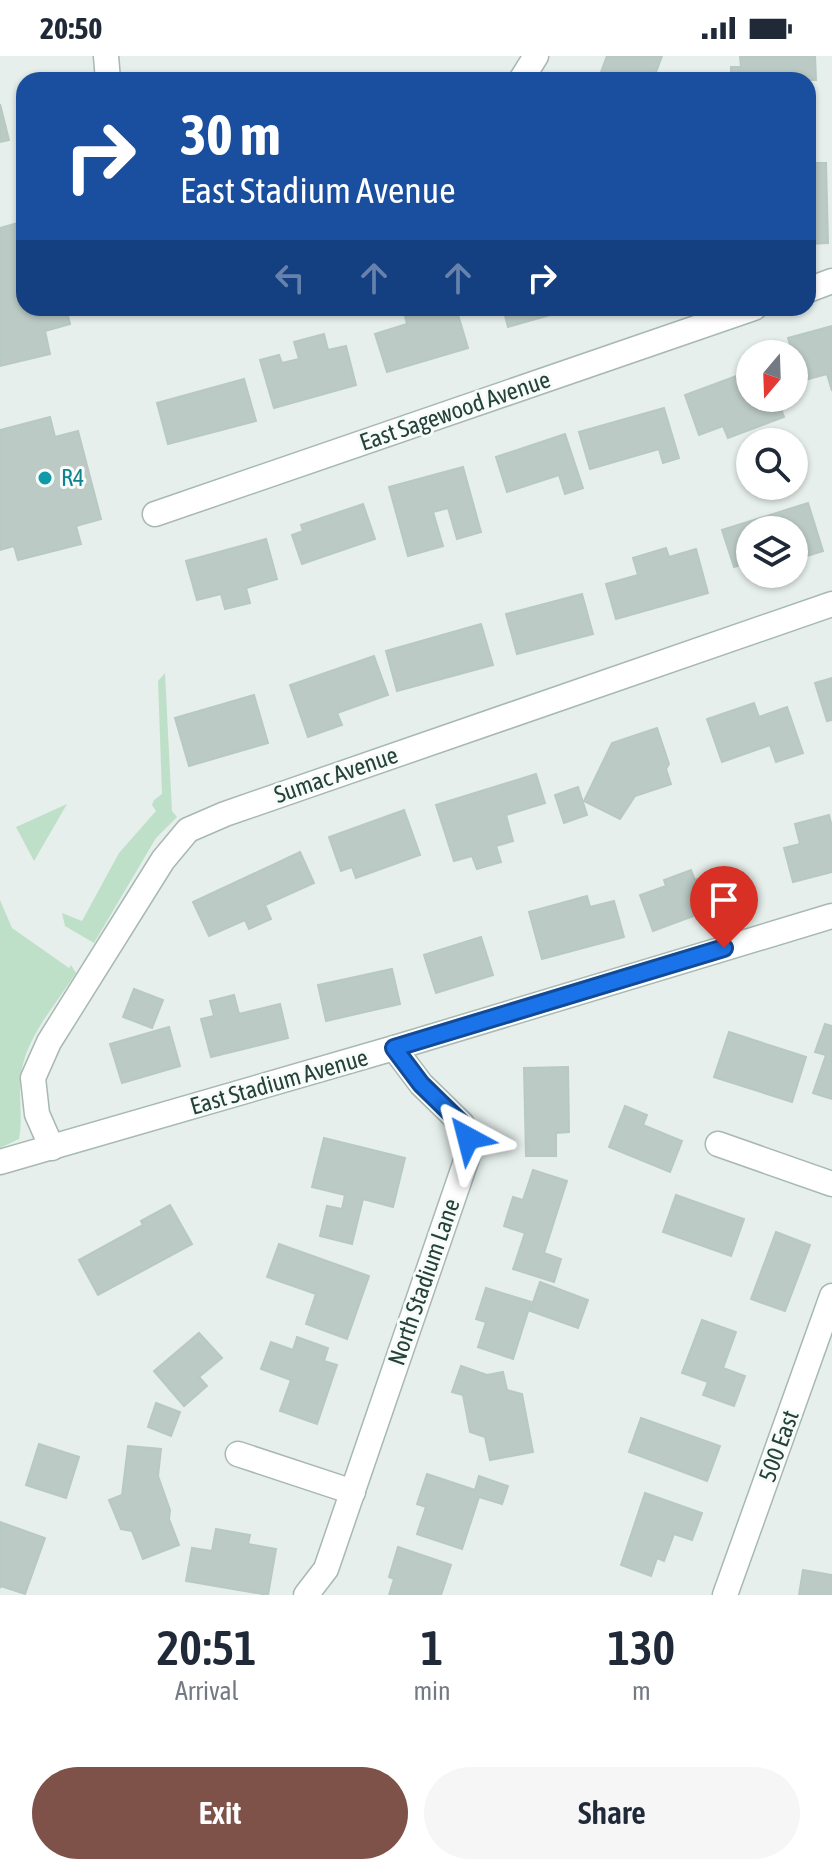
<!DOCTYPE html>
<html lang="en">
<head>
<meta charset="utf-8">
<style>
	:root { --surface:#fff; --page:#f6f6f7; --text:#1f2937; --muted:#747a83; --accent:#7f5249 }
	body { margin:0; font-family:"Asap Condensed",sans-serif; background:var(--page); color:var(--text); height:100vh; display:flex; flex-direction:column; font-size:30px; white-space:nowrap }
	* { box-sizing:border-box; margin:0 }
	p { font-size:26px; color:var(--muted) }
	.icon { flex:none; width:44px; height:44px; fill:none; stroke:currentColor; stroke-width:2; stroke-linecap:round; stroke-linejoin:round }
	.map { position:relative; height:1539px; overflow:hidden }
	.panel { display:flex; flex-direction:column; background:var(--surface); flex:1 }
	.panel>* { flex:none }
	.guide { position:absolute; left:16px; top:16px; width:800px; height:244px; border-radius:24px; box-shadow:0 2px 6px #0004; background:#1a4fa0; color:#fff; overflow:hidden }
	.needle { width:52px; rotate:199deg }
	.tools { position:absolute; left:736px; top:284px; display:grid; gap:16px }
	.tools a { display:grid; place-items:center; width:72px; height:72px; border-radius:50%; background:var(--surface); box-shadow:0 2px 6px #0004; font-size:40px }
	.pin { position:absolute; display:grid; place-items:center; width:68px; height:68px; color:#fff; margin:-82px -34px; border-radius:50% 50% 50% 0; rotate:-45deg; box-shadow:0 0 8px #0007 }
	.pin .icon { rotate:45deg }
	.me { position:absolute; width:88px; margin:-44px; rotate:322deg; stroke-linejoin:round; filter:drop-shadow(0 0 6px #0008) }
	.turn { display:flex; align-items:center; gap:28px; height:168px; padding:0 32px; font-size:36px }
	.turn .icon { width:104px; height:104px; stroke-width:2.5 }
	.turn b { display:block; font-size:56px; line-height:68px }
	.lanes { display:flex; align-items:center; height:76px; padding:0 32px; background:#0003; justify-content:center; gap:40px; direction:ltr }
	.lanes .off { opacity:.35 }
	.eta { display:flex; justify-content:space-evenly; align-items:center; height:136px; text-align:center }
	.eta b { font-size:48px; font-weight:600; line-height:56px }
	.button { display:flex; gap:16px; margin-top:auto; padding:16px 32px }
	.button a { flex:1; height:92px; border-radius:48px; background:var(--accent); color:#fff; font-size:32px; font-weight:600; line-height:92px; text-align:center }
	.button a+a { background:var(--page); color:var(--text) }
	.status { display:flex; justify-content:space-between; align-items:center; height:56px; padding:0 40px; background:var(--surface); direction:ltr }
	.status svg { height:22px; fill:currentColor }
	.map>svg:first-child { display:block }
	.green { fill:#bfe0c8 }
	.building { fill:#bbcac4; stroke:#b8c9c2; stroke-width:2 }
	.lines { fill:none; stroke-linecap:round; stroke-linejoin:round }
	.minor-casing { stroke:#a8b8b2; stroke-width:27 }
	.minor { stroke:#fff; stroke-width:24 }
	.route-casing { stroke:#114b97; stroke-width:20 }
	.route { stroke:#1a73e8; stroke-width:14 }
	.culture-dot { fill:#0f9aa8; stroke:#f7fbf9; stroke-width:3 }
	.labels { text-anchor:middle; stroke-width:6; stroke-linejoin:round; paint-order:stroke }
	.street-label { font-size:24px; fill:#24423a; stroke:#f7fbf9 }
	.culture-label { font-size:24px; fill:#0d838f; stroke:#f7fbf9; text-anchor:start }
</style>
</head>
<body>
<div class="status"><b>20:50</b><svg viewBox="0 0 49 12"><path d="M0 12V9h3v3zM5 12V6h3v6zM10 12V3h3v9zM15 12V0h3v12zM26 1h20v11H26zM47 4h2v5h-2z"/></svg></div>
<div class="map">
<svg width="832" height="1539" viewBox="0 0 832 1539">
	<rect width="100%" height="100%" fill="#e6efeb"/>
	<!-- green -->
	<g class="green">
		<path d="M 165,617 L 172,755 L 177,761 L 156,782 L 94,887 L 65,870 L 62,857 L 82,865 L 119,797 L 156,755 L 152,749 L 154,744 L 162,738 L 158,625 Z"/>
		<path d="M 67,748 L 34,805 L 16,771 Z"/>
		<path d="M 0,844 L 12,872 L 69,912 L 71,909 L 76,917 C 58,945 31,976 23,1008 C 16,1033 24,1058 19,1083 L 0,1092 Z"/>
	</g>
	<!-- building -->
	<g class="building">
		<path d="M 607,0 L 662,0 L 653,24 L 598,24 Z"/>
		<path d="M 740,0 L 815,0 L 816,24 L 731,24 L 731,11 L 741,11 Z"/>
		<path d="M 0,48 L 9,84 L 0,86 Z"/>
		<path d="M 808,107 L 826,107 L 828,187 L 808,188 Z"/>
		<path d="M 21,166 L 24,180 L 24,252 L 66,252 L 70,268 L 45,275 L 50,298 L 0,310 L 0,172 Z"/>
		<path d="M 432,252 L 456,252 L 468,292 L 387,316 L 375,278 L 407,268 L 405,260 Z"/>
		<path d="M 503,252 L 566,252 L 567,254 L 508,271 Z"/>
		<path d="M 832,270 L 832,335 L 827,318 L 801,325 L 788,282 Z"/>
		<path d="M 324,278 L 328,294 L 346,290 L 356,329 L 274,352 L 260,304 L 279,299 L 282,307 L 299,303 L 294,286 Z"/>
		<path d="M 750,315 L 750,342 L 777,342 L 784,361 L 728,382 L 723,370 L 699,379 L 685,339 Z"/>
		<path d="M 244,323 L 256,365 L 168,388 L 157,347 Z"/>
		<path d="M 664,352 L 679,402 L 663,407 L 659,393 L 590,413 L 579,376 Z"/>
		<path d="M 50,361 L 55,381 L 78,375 L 101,463 L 76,470 L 81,488 L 18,504 L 14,490 L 0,494 L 0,374 Z"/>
		<path d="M 565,378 L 583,432 L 565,438 L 559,419 L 507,436 L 496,401 Z"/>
		<path d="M 463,411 L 481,476 L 457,483 L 448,452 L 433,456 L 443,490 L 408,500 L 389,431 Z"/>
		<path d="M 808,447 L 823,495 L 794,504 L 794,474 L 750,474 L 750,506 L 734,511 L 722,474 Z"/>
		<path d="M 363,448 L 375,483 L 302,508 L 292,479 L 303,475 L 301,469 Z"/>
		<path d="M 266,483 L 277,523 L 246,532 L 250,547 L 225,553 L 221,538 L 197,544 L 186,505 Z"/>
		<path d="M 666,492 L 669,501 L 696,493 L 708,537 L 616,563 L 606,528 L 638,519 L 633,502 Z"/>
		<path d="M 582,538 L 593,578 L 517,598 L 506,558 Z"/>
		<path d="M 481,568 L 493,609 L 397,635 L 386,595 Z"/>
		<path d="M 374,600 L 388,639 L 337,657 L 342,669 L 308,681 L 290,629 Z"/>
		<path d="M 832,622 L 832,664 L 827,665 L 815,627 Z"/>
		<path d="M 254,639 L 268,687 L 189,710 L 175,662 Z"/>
		<path d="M 754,647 L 759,661 L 787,651 L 803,697 L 776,706 L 770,689 L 722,706 L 707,663 Z"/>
		<path d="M 657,672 L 669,708 L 666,713 L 671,728 L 635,740 L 620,763 L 584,745 L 612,687 Z"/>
		<path d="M 536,718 L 545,747 L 506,759 L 513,785 L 496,790 L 501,806 L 477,813 L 472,800 L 454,805 L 436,749 Z"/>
		<path d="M 578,731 L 587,759 L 564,767 L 555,739 Z"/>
		<path d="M 404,754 L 420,799 L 356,822 L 352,811 L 341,815 L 329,781 Z"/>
		<path d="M 829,759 L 832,771 L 832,816 L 793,826 L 784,792 L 800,788 L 795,768 Z"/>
		<path d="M 300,796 L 314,827 L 265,849 L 271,863 L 249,873 L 245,864 L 209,880 L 193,846 Z"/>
		<path d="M 691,814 L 695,824 L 718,815 L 729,847 L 653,875 L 640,839 L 666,830 L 664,824 Z"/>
		<path d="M 587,840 L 590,851 L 614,845 L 624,881 L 542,903 L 529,856 Z"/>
		<path d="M 481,881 L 493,919 L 436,937 L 424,899 Z"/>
		<path d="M 392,913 L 400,948 L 326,965 L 318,929 Z"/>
		<path d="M 134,933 L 163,944 L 152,972 L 123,961 Z"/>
		<path d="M 234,939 L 239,958 L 280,948 L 288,982 L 211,1001 L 201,963 L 214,960 L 210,945 Z"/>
		<path d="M 825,968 L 832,970 L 832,1043 L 813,1037 L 826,999 L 815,996 Z"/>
		<path d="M 169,971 L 180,1010 L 122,1027 L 110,988 Z"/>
		<path d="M 729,976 L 806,1001 L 792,1046 L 714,1021 Z"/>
		<path d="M 568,1011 L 569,1076 L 556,1077 L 556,1100 L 526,1100 L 524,1012 Z"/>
		<path d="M 625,1050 L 647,1059 L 643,1069 L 682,1085 L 670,1116 L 609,1091 Z"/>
		<path d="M 324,1082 L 405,1102 L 393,1151 L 363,1143 L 352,1188 L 320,1180 L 327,1150 L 342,1153 L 345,1139 L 312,1131 Z"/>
		<path d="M 533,1114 L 567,1125 L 544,1197 L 561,1203 L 554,1226 L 513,1213 L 525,1177 L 504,1170 L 513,1141 L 523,1144 Z"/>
		<path d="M 676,1139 L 744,1163 L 731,1200 L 663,1176 Z"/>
		<path d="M 170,1149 L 192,1188 L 98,1239 L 79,1204 L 143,1169 L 141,1165 Z"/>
		<path d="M 776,1176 L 810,1189 L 785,1255 L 751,1243 Z"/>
		<path d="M 279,1188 L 369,1220 L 347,1283 L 306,1268 L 316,1238 L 267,1221 Z"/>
		<path d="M 540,1226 L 588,1244 L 578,1272 L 530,1255 Z"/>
		<path d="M 486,1232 L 531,1246 L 513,1303 L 478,1291 L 486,1266 L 476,1263 Z"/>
		<path d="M 702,1264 L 736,1276 L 723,1312 L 745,1320 L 734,1350 L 703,1339 L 708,1326 L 682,1317 Z"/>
		<path d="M 199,1277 L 222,1302 L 199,1321 L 207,1330 L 184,1350 L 154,1315 Z"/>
		<path d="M 297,1281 L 328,1292 L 324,1305 L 337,1309 L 317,1368 L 280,1355 L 291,1324 L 261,1313 L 271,1286 L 293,1294 Z"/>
		<path d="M 461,1310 L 487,1319 L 503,1316 L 507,1334 L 522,1338 L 533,1396 L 490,1404 L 485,1381 L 470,1376 L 463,1339 L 452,1336 Z"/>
		<path d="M 156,1347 L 180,1356 L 171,1380 L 148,1371 Z"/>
		<path d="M 641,1362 L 720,1390 L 707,1425 L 629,1396 Z"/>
		<path d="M 39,1388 L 79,1401 L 66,1442 L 26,1429 Z"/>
		<path d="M 128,1390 L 161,1393 L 158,1420 L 170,1454 L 169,1463 L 179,1489 L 143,1503 L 132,1475 L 121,1473 L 109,1444 L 122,1439 Z"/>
		<path d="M 427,1418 L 475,1434 L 479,1420 L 508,1430 L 502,1448 L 479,1441 L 462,1493 L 417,1478 L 426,1451 L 417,1448 Z"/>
		<path d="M 645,1437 L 702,1457 L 692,1484 L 674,1478 L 664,1505 L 657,1502 L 651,1520 L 621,1509 Z"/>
		<path d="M 0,1466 L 45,1482 L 25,1538 L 1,1530 L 0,1532 Z"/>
		<path d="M 216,1473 L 250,1479 L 248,1488 L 276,1493 L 268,1539 L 186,1525 L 192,1492 L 212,1495 Z"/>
		<path d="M 398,1491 L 451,1509 L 441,1539 L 389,1539 L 394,1523 L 389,1521 Z"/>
		<path d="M 803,1514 L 832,1519 L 831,1539 L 799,1539 Z"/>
	</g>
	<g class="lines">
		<!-- minor casing -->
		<g class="minor-casing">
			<g id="minor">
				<path d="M 106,0 L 108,24"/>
				<path d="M 521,24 L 536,0"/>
				<path d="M 808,234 L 832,225"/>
				<path d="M 155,458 L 754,252"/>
				<path d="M 718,1088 L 832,1128"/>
				<path d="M 52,1092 L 37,1058 L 33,1022 L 49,986 L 163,804 L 188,774 L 225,758 L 832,548"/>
				<path d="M 0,1106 L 394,992 L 832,860"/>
				<path d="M 238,1398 L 353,1436"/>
				<path d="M 306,1539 L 326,1513 L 468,1099 L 468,1082 L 462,1068 L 421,1028 L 394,992"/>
				<path d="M 725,1539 L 832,1240"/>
			</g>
		</g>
		<!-- minor -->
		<use href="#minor" class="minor"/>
	</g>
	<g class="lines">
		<!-- route casing -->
		<g class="route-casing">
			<path id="route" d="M 468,1082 L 462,1068 L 421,1028 L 394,992 L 724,892"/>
		</g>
		<!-- route -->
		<use href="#route" class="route"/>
	</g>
	<!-- markers -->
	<circle class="culture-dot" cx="45" cy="422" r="8"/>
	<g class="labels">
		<!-- street labels -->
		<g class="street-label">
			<text transform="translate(455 355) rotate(-19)" y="8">East Sagewood Avenue</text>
			<text transform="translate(336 719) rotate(-19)" y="8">Sumac Avenue</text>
			<text transform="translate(279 1026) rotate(-16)" y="8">East Stadium Avenue</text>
			<text transform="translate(424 1226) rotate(-71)" y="8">North Stadium Lane</text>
			<text transform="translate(779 1390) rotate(-70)" y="8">500 East</text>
		</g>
		<!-- culture labels -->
		<g class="culture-label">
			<text x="61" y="430">R4</text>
		</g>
	</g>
</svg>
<div class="tools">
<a><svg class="needle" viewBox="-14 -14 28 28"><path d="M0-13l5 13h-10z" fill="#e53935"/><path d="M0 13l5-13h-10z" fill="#747a83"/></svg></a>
<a><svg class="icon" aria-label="search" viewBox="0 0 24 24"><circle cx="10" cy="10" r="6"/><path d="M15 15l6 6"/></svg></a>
<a><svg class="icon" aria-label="layers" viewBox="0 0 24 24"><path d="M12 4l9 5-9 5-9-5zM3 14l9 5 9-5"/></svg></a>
</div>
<div class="pin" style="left:724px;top:892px;background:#d93025"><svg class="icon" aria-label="arrive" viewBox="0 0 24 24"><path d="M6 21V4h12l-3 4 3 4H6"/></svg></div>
<svg class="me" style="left:468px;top:1082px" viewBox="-20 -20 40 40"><path d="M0-17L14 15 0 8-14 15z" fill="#1a73e8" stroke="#fff" stroke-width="4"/></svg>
<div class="guide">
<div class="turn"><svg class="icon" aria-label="right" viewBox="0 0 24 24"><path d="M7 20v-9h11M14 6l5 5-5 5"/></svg><div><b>30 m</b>East Stadium Avenue</div></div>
<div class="lanes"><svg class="icon off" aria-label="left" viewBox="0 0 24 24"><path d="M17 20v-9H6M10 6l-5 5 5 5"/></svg><svg class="icon off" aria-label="ahead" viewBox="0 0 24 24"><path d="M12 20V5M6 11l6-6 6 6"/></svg><svg class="icon off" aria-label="ahead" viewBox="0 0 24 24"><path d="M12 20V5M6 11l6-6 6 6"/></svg><svg class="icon" aria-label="right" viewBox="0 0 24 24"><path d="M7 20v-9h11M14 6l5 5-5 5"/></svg></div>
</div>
</div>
<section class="panel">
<div class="eta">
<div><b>20:51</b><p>Arrival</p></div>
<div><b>1</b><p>min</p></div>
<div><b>130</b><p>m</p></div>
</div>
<div class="button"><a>Exit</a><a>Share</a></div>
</section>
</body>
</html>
